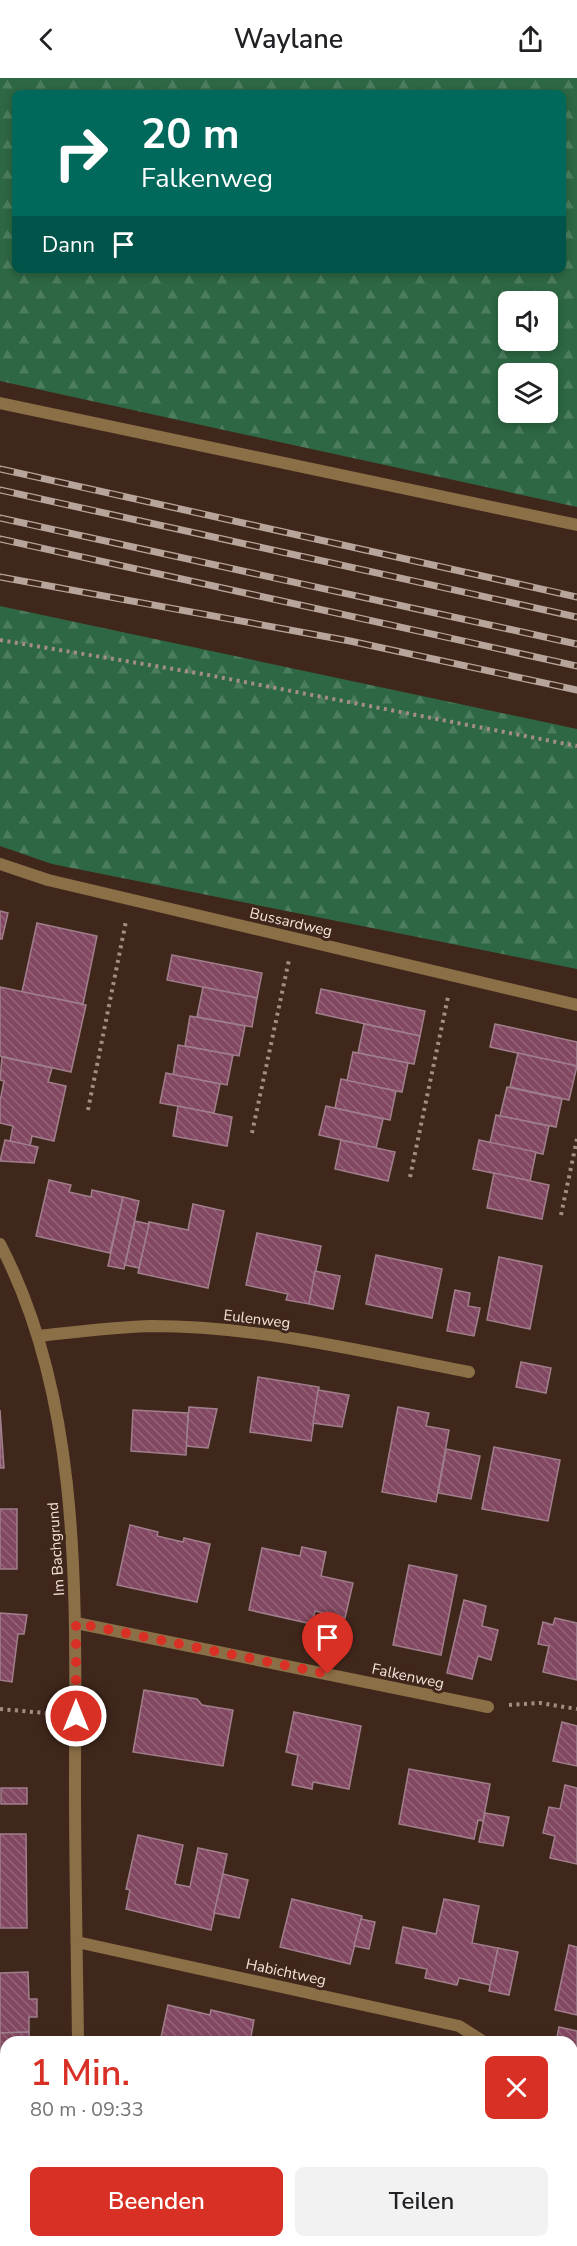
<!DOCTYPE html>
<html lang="de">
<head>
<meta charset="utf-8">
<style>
	:root { --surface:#fff; --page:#f2f2f2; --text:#202124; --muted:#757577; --accent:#d93025 }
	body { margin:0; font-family:"Nunito Sans",sans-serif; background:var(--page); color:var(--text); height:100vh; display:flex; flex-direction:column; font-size:22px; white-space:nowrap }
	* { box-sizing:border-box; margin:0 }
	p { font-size:20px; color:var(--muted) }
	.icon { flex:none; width:33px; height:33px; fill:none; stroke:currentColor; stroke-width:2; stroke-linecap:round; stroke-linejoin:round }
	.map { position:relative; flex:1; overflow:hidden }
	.panel { position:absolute; left:0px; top:1958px; width:578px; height:212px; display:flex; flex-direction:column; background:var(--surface); border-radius:18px 18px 0 0; box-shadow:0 3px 9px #0003 }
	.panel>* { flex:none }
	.guide { position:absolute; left:12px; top:12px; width:554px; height:183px; border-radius:9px; box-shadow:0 3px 9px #0003; background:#00695c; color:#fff; overflow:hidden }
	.controls { position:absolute; left:498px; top:213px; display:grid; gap:12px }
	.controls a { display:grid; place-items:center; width:60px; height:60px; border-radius:9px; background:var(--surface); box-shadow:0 3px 9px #0003; font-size:30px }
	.pin { position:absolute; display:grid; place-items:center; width:51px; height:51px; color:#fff; margin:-62px -26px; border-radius:50% 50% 50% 0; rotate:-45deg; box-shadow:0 0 6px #0007 }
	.pin .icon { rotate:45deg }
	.me { position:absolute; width:66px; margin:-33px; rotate:0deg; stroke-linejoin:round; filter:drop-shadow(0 0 4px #0008) }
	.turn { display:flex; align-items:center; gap:21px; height:126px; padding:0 30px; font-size:27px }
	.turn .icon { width:78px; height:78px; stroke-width:2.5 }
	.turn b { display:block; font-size:42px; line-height:51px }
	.then { display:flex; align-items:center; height:57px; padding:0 30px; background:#0003; gap:12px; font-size:22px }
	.round { display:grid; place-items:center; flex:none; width:63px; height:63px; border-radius:9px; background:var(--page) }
	.summary { display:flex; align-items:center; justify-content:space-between; height:102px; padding:0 30px }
	h1 { font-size:36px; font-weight:600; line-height:45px; color:var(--accent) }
	.action { display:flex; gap:12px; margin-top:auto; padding:12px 30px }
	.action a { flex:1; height:69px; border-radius:9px; background:var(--accent); color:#fff; font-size:24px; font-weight:600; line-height:69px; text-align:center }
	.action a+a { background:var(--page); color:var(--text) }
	header { display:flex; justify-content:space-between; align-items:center; height:78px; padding:0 30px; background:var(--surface); font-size:27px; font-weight:600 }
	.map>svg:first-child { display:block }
	.forest { fill:url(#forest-firs); fill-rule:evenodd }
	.building { fill:url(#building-back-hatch); stroke:#a07f8c; stroke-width:1.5 }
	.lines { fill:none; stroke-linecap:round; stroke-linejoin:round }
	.path { stroke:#a38e85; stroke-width:4; stroke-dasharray:3 4.5; stroke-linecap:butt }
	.service { stroke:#8b6f47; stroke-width:12 }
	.minor { stroke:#8b6f47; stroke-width:12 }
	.rail-casing { stroke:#b7a49b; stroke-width:7 }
	.rail { stroke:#40271c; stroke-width:4.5; stroke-dasharray:14; stroke-linecap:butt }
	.route { stroke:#d93025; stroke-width:10; stroke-dasharray:0 18 }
	.labels { text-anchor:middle; stroke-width:6; stroke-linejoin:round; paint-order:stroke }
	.street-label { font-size:15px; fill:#f6e5dd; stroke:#40271c }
</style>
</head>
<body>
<header><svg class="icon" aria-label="back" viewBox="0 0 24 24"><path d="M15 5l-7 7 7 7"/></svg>Waylane<svg class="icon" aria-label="share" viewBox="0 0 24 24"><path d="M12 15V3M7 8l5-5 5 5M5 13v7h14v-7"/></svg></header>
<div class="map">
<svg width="577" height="2168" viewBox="0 0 577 2168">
	<defs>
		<pattern id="forest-firs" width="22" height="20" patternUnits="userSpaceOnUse" patternTransform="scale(1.5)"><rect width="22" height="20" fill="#2d6743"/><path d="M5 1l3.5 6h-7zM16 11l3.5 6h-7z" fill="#4c7d5e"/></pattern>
		<pattern id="building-back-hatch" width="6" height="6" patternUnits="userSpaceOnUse" patternTransform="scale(1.5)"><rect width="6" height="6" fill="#834861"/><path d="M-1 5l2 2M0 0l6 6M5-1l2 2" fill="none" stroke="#956277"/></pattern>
	</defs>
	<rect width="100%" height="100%" fill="#40271c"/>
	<!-- forest -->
	<g class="forest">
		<path d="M 0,0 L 577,0 L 577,429 L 0,303 ZM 15,15 L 562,15 L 562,192 L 15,192 ZM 508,224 L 548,224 L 548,262 L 508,262 ZM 508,296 L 548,296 L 548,334 L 508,334 Z"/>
		<path d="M 0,528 L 577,651 L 577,891 L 52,786 L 0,768 Z"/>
	</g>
	<!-- building -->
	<g class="building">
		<path d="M 0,833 L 8,835 L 2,861 L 0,861 Z"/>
		<path d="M 37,845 L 97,858 L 83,926 L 22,914 Z"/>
		<path d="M 172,877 L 262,895 L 257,920 L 167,902 Z"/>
		<path d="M 0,909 L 86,927 L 71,994 L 0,978 Z"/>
		<path d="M 203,909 L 257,920 L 252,949 L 197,939 Z"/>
		<path d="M 321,911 L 425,933 L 420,958 L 316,935 Z"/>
		<path d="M 190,938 L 245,948 L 239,978 L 185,968 Z"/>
		<path d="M 364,946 L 420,958 L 414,986 L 358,975 Z"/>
		<path d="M 495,946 L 577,964 L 577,988 L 490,969 Z"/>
		<path d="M 178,967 L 233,977 L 227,1007 L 173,997 Z"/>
		<path d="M 353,974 L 408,985 L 402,1014 L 347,1003 Z"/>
		<path d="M 518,975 L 577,988 L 569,1022 L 510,1009 Z"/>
		<path d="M 2,979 L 52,990 L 48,1004 L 66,1008 L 54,1063 L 32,1058 L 30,1068 L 10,1063 L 13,1048 L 0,1045 L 0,1023 L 4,1003 L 0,1002 Z"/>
		<path d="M 166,995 L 220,1006 L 214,1035 L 160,1025 Z"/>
		<path d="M 341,1001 L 396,1013 L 390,1042 L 335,1030 Z"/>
		<path d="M 507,1009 L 562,1021 L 556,1049 L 500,1038 Z"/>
		<path d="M 178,1028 L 232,1039 L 227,1068 L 173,1058 Z"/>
		<path d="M 326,1028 L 383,1041 L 376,1070 L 319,1057 Z"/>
		<path d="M 496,1037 L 549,1048 L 543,1076 L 490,1065 Z"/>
		<path d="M 5,1062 L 38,1069 L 34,1085 L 0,1083 Z"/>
		<path d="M 341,1062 L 395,1074 L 388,1103 L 335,1091 Z"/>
		<path d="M 479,1062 L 536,1074 L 530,1103 L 473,1091 Z"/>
		<path d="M 494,1095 L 549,1107 L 542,1141 L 487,1130 Z"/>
		<path d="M 49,1102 L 71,1107 L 69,1114 L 91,1119 L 92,1112 L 123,1119 L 110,1175 L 36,1158 Z"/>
		<path d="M 123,1119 L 139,1123 L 124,1191 L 108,1188 Z"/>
		<path d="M 193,1126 L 224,1133 L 208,1210 L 138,1195 L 149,1144 L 188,1152 Z"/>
		<path d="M 135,1143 L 149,1146 L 139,1190 L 125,1187 Z"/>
		<path d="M 257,1155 L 321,1168 L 309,1226 L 286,1222 L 288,1216 L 246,1207 Z"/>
		<path d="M 376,1177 L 442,1191 L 432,1240 L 366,1226 Z"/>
		<path d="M 499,1179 L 542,1188 L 530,1251 L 487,1242 Z"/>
		<path d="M 315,1193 L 340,1198 L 333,1231 L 309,1226 Z"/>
		<path d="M 455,1212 L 470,1215 L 468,1228 L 480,1230 L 474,1258 L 447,1253 Z"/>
		<path d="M 521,1284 L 551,1290 L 546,1315 L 516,1309 Z"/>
		<path d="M 258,1299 L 319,1309 L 311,1363 L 250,1354 Z"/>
		<path d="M 318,1312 L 349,1317 L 342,1349 L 313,1345 Z"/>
		<path d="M 189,1329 L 217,1331 L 208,1370 L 186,1368 Z"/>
		<path d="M 398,1329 L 429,1335 L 426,1348 L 449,1352 L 436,1424 L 382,1414 Z"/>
		<path d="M 0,1332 L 4,1390 L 0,1390 Z"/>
		<path d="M 133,1332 L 188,1335 L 186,1377 L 131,1373 Z"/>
		<path d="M 494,1369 L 560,1382 L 548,1443 L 482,1431 Z"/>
		<path d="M 446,1371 L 480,1378 L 471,1421 L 438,1415 Z"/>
		<rect x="0" y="1431" width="17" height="60"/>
		<path d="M 130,1447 L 158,1454 L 157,1458 L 183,1464 L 184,1460 L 210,1466 L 197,1524 L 117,1507 Z"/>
		<path d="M 302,1469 L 326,1474 L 321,1498 L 353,1505 L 345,1540 L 315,1533 L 312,1546 L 249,1532 L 262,1470 L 300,1478 Z"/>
		<path d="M 409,1487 L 457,1497 L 441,1577 L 393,1567 Z"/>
		<path d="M 464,1522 L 486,1528 L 482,1548 L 498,1552 L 491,1582 L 478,1578 L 472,1601 L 447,1595 Z"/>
		<path d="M 0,1535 L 27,1537 L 24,1556 L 18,1556 L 12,1604 L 0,1602 Z"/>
		<path d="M 555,1540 L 577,1545 L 577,1602 L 543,1594 L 549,1568 L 538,1566 L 543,1544 L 553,1547 Z"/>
		<path d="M 144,1612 L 197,1621 L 202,1627 L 233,1632 L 223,1688 L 133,1674 Z"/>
		<path d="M 294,1634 L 361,1648 L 349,1711 L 313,1704 L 312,1711 L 292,1707 L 298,1677 L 286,1674 Z"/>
		<path d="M 562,1644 L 577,1648 L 577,1688 L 553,1683 Z"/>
		<path d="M 409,1691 L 490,1706 L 483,1743 L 478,1742 L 474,1761 L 399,1746 Z"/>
		<path d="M 565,1707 L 577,1710 L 577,1786 L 550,1780 L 555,1758 L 543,1755 L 549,1729 L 560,1731 Z"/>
		<rect x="1" y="1710" width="26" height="16"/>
		<path d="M 485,1735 L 509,1739 L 503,1768 L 479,1764 Z"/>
		<path d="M 0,1756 L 26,1756 L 27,1850 L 0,1850 Z"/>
		<path d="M 138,1757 L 183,1767 L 175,1806 L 190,1809 L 198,1770 L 227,1776 L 211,1852 L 126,1831 L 130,1812 L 126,1811 Z"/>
		<path d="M 223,1796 L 248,1802 L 239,1840 L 214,1835 Z"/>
		<path d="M 292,1821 L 362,1838 L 350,1886 L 280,1869 Z"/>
		<path d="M 444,1821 L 479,1828 L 472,1865 L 498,1870 L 491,1907 L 459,1900 L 457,1907 L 425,1900 L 427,1891 L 396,1885 L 403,1849 L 436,1856 Z"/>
		<path d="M 361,1841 L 375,1844 L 369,1871 L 354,1868 Z"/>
		<path d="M 569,1867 L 577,1869 L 577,1937 L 555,1932 Z"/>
		<path d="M 498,1870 L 518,1874 L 509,1917 L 489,1913 Z"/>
		<path d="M 28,1894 L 29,1921 L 37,1921 L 37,1939 L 29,1939 L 29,1954 L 0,1955 L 0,1895 Z"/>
		<path d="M 168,1927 L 210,1937 L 211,1932 L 254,1942 L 250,1964 L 160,1964 Z"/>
		<path d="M 559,1949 L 577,1953 L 577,1980 L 572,1979 L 572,1964 L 556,1964 Z"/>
		<path d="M 29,1954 L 29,1964 L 6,1964 L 6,1978 L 0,1978 L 0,1955 Z"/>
		<rect x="1" y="1978" width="5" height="33"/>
		<path d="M 572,2003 L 577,2004 L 577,2088 L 572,2087 Z"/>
		<rect x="0" y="2011" width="6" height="58"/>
		<path d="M 162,2163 L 202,2163 L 201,2168 Z"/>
		<path d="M 257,2163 L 312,2163 L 311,2168 L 256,2168 Z"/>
		<path d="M 312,2163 L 359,2163 L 358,2168 L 311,2168 Z"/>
		<path d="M 477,2163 L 508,2163 L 506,2168 L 476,2168 Z"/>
	</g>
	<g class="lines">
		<!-- path -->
		<g class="path">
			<path d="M 0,562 L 203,596 L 577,668"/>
			<path d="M 88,1032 L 126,843"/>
			<path d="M 252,1055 L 289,882"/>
			<path d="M 410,1099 L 448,919"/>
			<path d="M 561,1137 L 577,1061"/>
			<path d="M 509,1627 L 540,1625 L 577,1631"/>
			<path d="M 0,1631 L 56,1636"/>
		</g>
		<!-- service -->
		<path class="service" d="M 0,325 L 577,447"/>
		<!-- minor -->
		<g class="minor">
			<path d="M 0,786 L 48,802 L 577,927"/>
			<path d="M 0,1166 C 85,1328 75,1531 75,1709 C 75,1794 77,1879 78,1964"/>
			<path d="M 38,1258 C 76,1254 114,1249 152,1248 C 259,1248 364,1274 469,1294"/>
			<path d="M 76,1545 L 488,1629"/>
			<path d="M 77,1864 L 459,1948 L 484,1964"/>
			<path d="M 81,2163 L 81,2168"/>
		</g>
		<!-- rail casing -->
		<g class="rail-casing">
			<g id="rail">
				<path d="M 0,391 L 577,519"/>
				<path d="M 0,412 L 577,539"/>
				<path d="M 0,440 L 577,566"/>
				<path d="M 0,461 L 577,588"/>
				<path d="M 0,499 L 350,563 L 577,612"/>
			</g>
		</g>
		<!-- rail -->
		<use href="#rail" class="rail"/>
	</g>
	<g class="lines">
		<!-- route -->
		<path class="route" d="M 76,1638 L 76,1545 L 328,1596"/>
	</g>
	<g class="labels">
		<!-- street labels -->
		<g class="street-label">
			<text transform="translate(291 844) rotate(13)" y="5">Bussardweg</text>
			<text transform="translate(257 1241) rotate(7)" y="5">Eulenweg</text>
			<text transform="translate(56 1471) rotate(-94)" y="5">Im Bachgrund</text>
			<text transform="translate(408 1598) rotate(12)" y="5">Falkenweg</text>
			<text transform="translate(286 1894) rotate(12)" y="5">Habichtweg</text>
		</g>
	</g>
</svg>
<div class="controls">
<a><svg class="icon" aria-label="sound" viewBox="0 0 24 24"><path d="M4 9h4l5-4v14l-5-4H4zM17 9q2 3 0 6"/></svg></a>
<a><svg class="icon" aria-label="layers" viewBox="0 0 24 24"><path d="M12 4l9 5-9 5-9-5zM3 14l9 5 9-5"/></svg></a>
</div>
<div class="pin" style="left:328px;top:1596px;background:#d93025"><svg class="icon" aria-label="arrive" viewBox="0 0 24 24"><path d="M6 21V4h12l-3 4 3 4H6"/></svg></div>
<svg class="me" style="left:76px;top:1638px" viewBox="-20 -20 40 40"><circle r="17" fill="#d93025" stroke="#fff" stroke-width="3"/><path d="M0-11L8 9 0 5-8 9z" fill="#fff"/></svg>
<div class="guide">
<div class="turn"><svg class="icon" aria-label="right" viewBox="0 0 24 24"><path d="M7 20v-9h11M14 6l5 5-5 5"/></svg><div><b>20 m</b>Falkenweg</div></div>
<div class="then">Dann<svg class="icon" aria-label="arrive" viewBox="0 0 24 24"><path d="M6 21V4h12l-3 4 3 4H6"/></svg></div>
</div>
<section class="panel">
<div class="summary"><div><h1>1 Min.</h1><p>80 m · 09:33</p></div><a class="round" style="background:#d93025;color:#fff"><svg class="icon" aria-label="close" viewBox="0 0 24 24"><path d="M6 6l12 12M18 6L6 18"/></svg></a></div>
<div class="action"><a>Beenden</a><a>Teilen</a></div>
</section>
</div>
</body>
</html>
